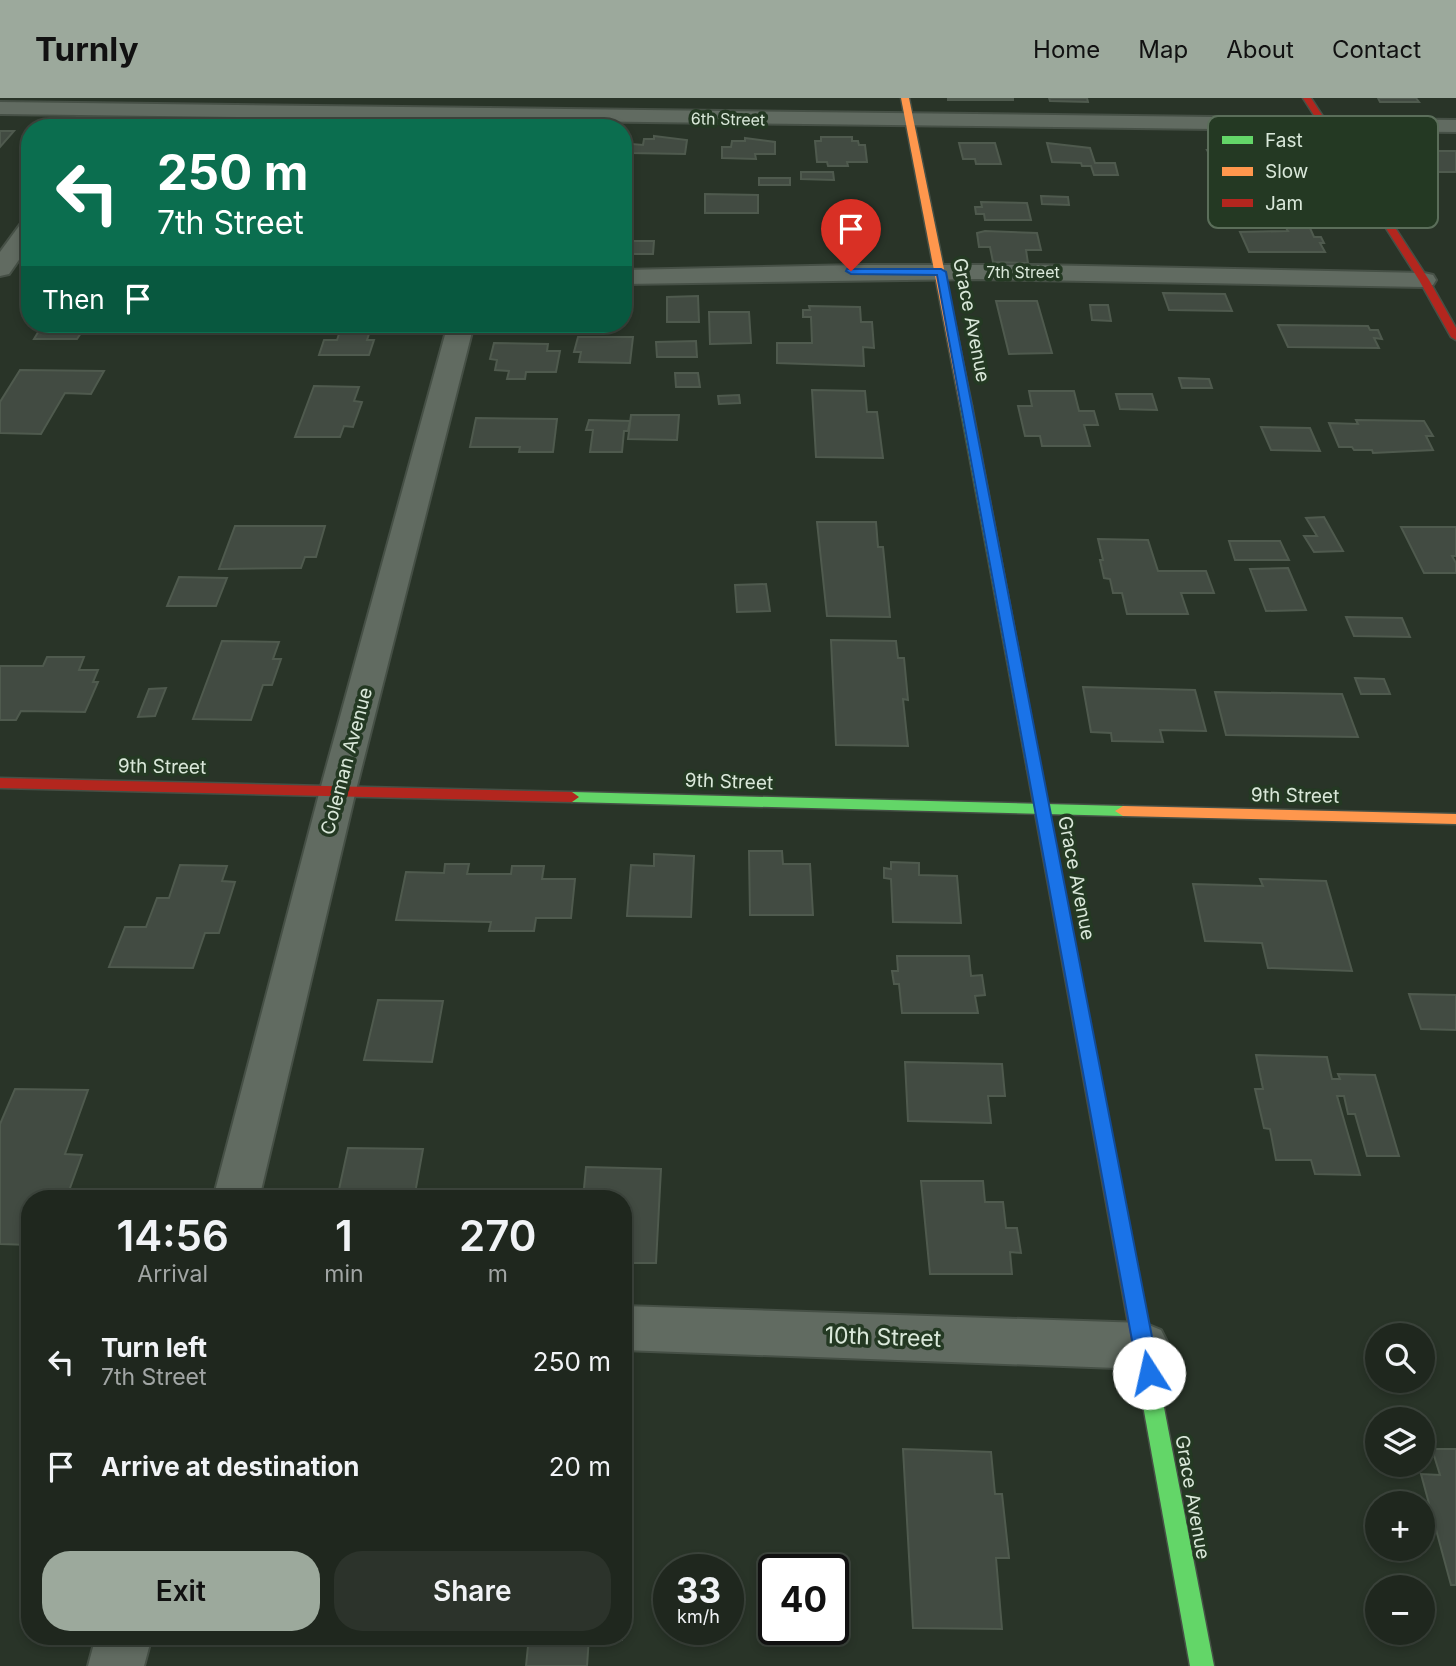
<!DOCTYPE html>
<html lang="en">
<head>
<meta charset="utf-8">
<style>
	:root { --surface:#1f271e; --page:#2c332b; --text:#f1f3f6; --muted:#a1a5a4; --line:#3c443c; --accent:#9ca99c }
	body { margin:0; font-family:Inter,sans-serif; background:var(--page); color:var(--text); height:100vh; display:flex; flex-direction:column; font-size:26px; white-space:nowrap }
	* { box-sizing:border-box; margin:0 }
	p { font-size:23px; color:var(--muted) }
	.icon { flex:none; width:38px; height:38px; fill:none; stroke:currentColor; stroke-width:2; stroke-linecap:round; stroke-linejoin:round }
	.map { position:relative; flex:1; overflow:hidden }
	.sheet { position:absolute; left:21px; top:1092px; width:611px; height:455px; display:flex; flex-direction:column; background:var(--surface); border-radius:28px; box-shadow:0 4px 10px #0003,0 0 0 2px var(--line) }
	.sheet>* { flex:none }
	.hud { position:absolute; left:21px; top:21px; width:611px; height:214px; border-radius:28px; box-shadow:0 4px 10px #0003,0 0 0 2px var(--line); background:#0b6e4f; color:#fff; overflow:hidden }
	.controls { position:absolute; left:1365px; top:1225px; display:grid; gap:14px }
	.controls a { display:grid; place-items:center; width:70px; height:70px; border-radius:50%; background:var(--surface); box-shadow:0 4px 10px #0003,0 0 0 2px var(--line); font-size:35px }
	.speed { position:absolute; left:653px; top:1456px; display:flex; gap:14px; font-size:35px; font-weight:700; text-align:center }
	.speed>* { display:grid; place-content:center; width:91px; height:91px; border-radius:50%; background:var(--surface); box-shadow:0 4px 10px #0003,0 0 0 2px var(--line); line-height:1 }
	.speed small { font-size:18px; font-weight:400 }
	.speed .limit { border:4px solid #111; border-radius:10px; background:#fff; color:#111 }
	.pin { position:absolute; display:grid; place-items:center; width:60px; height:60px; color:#fff; margin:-72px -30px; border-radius:50% 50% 50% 0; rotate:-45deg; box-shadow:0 0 7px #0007 }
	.pin .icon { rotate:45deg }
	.me { position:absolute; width:77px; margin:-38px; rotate:350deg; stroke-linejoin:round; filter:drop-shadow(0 0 5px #0008) }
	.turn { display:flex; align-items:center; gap:24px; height:147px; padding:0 21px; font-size:32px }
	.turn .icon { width:91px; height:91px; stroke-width:2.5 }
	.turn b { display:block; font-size:49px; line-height:60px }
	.then { display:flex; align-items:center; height:66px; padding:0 21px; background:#0003; gap:14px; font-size:26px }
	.eta { display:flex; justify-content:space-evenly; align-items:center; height:119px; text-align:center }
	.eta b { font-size:42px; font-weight:600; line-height:49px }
	.cta { display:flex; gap:14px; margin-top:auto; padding:14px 21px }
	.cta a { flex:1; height:80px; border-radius:28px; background:var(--accent); color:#111; font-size:28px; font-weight:600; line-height:80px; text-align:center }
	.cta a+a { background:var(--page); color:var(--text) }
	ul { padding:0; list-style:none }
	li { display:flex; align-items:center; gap:21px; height:105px; padding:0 21px }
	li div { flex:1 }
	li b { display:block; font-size:26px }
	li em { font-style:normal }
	header { display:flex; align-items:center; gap:42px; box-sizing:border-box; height:98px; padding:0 35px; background:var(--accent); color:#111 }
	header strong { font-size:33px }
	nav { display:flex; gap:38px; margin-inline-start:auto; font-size:24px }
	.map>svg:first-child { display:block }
	.building { fill:#424b42; stroke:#4f5a4e; stroke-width:2 }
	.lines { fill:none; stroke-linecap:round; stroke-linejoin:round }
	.street-casing { stroke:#465046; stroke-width:4 }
	.fast-casing { stroke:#465046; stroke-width:3 }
	.slow-casing { stroke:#465046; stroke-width:3 }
	.jam-casing { stroke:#465046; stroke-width:3 }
	.street { fill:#616b61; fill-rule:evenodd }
	.fast { fill:#63d668; fill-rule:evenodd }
	.slow { fill:#ff974d; fill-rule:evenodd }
	.jam { fill:#b3261e; fill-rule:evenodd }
	.route { fill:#1a73e8; stroke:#114b97; stroke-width:2 }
	.labels { text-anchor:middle; stroke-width:7; stroke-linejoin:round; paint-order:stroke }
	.far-street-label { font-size:16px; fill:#dae8da; stroke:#243923 }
	.street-label { font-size:19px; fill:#dae8da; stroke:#243923 }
	.near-street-label { font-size:23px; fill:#dae8da; stroke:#243923 }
	.key { fill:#243923; stroke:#5b6e5a; stroke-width:2 }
	.key-label { font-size:19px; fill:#dae8da }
</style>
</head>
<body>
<header>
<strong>Turnly</strong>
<nav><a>Home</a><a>Map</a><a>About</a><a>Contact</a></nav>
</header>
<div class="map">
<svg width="1456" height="1568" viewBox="0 0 1456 1568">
	<rect width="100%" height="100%" fill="#293428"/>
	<!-- building -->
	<g class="building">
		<rect x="948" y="0" width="65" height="2"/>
		<path d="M 1049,0 L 1087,0 L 1088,4 L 1050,3 Z"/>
		<path d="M 1378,0 L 1416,0 L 1419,4 L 1380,4 Z"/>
		<path d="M 0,33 L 14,33 L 0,49 Z"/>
		<path d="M 654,38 L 687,42 L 685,56 L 630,55 L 632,46 L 643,47 L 644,41 L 654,41 Z"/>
		<path d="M 821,39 L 852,39 L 852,43 L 858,43 L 859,47 L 865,47 L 867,64 L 847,64 L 848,68 L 828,68 L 827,64 L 817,64 L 815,43 L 821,43 Z"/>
		<path d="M 745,40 L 775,44 L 775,56 L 755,56 L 756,61 L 722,60 L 722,49 L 731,49 L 732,43 L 745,43 Z"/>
		<path d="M 959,45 L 995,45 L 1001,66 L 976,66 L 975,61 L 963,61 Z"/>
		<path d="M 1047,45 L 1090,50 L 1095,65 L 1115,65 L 1118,77 L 1094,77 L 1091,68 L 1082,68 L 1081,65 L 1052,64 Z"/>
		<path d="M 1207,52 L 1269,53 L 1282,72 L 1225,71 L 1221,61 L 1212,61 Z"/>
		<path d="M 1408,53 L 1456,53 L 1456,74 L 1438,74 L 1429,62 L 1414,62 Z"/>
		<path d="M 801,74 L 833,74 L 834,82 L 801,81 Z"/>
		<rect x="759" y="80" width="31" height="7"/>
		<path d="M 705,96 L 758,97 L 758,115 L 705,115 Z"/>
		<path d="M 1041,98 L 1068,99 L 1069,107 L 1042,106 Z"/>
		<path d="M 981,104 L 1027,105 L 1031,122 L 985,122 L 984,116 L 976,116 L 975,109 L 982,109 Z"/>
		<path d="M 1286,130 L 1310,130 L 1314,139 L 1321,139 L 1324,145 L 1320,145 L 1325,154 L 1249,154 L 1240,134 L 1288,133 Z"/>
		<path d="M 985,133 L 1037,135 L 1041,152 L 1026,152 L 1028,165 L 993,164 L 990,149 L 979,149 L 977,135 Z"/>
		<path d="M 631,143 L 654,143 L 653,156 L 629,156 Z"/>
		<path d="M 1163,195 L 1225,196 L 1232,213 L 1169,212 Z"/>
		<path d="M 698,198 L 699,224 L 667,224 L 667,199 Z"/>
		<path d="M 996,203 L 1037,203 L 1052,255 L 1009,256 Z"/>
		<path d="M 1090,207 L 1108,207 L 1111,223 L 1092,222 Z"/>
		<path d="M 809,208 L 860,209 L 861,224 L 872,224 L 874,250 L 863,249 L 864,268 L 777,265 L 777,245 L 812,245 L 811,219 L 803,219 L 803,212 L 810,212 Z"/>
		<path d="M 709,214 L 749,214 L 751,245 L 710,246 Z"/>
		<path d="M 33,226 L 87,226 L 77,241 L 34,241 L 43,226 Z"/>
		<path d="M 292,226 L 380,226 L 377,233 L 370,233 L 367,242 L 374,242 L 369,257 L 319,257 L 324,242 L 337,242 L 340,233 L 326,233 L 328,228 L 291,228 Z"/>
		<path d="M 1278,227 L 1368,228 L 1370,232 L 1378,232 L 1382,241 L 1374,240 L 1379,250 L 1288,249 Z"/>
		<path d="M 578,239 L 633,239 L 630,265 L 579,264 L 581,254 L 574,254 Z"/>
		<path d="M 696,243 L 697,259 L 657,259 L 656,244 Z"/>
		<path d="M 494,245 L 548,246 L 547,253 L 560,253 L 556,274 L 526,274 L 525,281 L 507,281 L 509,273 L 495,272 L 497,262 L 490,261 Z"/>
		<path d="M 20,272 L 104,273 L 91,296 L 65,295 L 41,336 L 0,335 L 0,304 Z"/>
		<path d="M 675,275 L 698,275 L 700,289 L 676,289 Z"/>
		<path d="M 1179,280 L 1209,281 L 1212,290 L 1182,290 Z"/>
		<path d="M 314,288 L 359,289 L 354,303 L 362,304 L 353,329 L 344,328 L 340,339 L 295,339 Z"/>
		<path d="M 812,292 L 865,293 L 867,314 L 877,314 L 883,360 L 816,359 Z"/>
		<path d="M 1029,293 L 1074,293 L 1079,313 L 1094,313 L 1098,327 L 1084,327 L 1090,348 L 1042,348 L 1040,338 L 1025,338 L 1018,308 L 1032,308 Z"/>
		<path d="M 1116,296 L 1152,296 L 1157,312 L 1120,311 Z"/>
		<path d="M 739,297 L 740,305 L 719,306 L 718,298 Z"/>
		<path d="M 631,317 L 679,317 L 677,342 L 628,341 Z"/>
		<path d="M 476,320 L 557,321 L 553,354 L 519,354 L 520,349 L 470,349 Z"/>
		<path d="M 589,322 L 630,323 L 628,333 L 624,333 L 622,354 L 590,354 L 593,332 L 586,332 Z"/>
		<path d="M 1356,322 L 1424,323 L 1433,338 L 1426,338 L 1433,352 L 1373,355 L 1372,352 L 1354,352 L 1352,349 L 1339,349 L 1329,325 L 1358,326 Z"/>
		<path d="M 1261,329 L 1310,330 L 1320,353 L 1271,352 Z"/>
		<path d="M 1324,419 L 1343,453 L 1314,454 L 1304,438 L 1317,438 L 1306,420 Z"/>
		<path d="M 817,424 L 876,424 L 878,449 L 883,449 L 890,519 L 827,518 Z"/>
		<path d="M 235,428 L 325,428 L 316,459 L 305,459 L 301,470 L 219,471 Z"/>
		<path d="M 1401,429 L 1456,429 L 1456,458 L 1452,458 L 1456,465 L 1456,475 L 1424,475 Z"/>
		<path d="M 1098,441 L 1148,442 L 1158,473 L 1206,473 L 1214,495 L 1181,495 L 1188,516 L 1127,516 L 1122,495 L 1113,495 L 1110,481 L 1104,480 L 1100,462 L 1103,462 Z"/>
		<path d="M 1229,443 L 1280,443 L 1289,462 L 1235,462 Z"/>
		<path d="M 1288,470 L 1306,512 L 1266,513 L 1250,471 Z"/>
		<path d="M 179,479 L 227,480 L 216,508 L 167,508 Z"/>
		<path d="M 766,486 L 770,513 L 737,514 L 735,487 Z"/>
		<path d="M 1346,519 L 1402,520 L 1410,539 L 1354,538 Z"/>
		<path d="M 831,542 L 896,543 L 898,560 L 904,560 L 908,602 L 903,601 L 908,648 L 836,647 Z"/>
		<path d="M 222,543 L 279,544 L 273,561 L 281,561 L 272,587 L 263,587 L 251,622 L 193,621 Z"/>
		<path d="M 47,559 L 84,559 L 79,572 L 98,572 L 93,584 L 98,584 L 85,614 L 21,613 L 16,622 L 0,622 L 0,568 L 43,568 Z"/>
		<path d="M 1355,580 L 1384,581 L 1390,596 L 1361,596 Z"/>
		<path d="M 1083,589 L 1195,592 L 1206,633 L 1160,632 L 1163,644 L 1112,643 L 1111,635 L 1091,634 Z"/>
		<path d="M 166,590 L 155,618 L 138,619 L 149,591 Z"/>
		<path d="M 1215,594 L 1342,596 L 1358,639 L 1226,637 Z"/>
		<path d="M 749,753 L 782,753 L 783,766 L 810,766 L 813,817 L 750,817 Z"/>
		<path d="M 654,756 L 694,758 L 691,819 L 627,818 L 631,767 L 654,768 Z"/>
		<path d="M 891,764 L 919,765 L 919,777 L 957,778 L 961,825 L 893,824 L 891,781 L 884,780 L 884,770 L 891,771 Z"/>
		<path d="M 445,766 L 469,766 L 467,776 L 511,776 L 512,768 L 544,768 L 542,781 L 575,781 L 571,820 L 536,820 L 534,833 L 489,833 L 491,824 L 396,822 L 406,774 L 444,775 Z"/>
		<path d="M 180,767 L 227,768 L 222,783 L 235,784 L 219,835 L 205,835 L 193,870 L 109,869 L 125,829 L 146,829 L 157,800 L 169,800 Z"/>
		<path d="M 1260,781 L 1326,783 L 1352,873 L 1268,870 L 1262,845 L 1205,843 L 1193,786 L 1263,788 Z"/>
		<path d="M 897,858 L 969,858 L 971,878 L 982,877 L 985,897 L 975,898 L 978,915 L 902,915 L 899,886 L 894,886 L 892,873 L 898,873 Z"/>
		<path d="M 1409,896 L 1456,897 L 1456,932 L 1421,931 Z"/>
		<path d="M 378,902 L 443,903 L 432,964 L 364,962 Z"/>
		<path d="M 1256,957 L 1327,959 L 1332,981 L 1340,981 L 1338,976 L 1375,977 L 1399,1058 L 1367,1058 L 1355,1016 L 1348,1016 L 1344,998 L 1337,998 L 1360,1077 L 1315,1076 L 1311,1062 L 1276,1062 L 1270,1031 L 1264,1030 L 1255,991 L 1263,991 Z"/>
		<path d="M 905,964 L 1002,966 L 1005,998 L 988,998 L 991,1025 L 908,1023 Z"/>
		<path d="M 15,991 L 88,992 L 65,1056 L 82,1057 L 66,1101 L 30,1101 L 30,1147 L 0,1146 L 0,1026 Z"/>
		<path d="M 348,1050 L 423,1051 L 414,1101 L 337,1101 Z"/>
		<path d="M 586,1069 L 661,1071 L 656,1165 L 623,1165 L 623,1101 L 583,1101 Z"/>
		<path d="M 921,1083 L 983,1083 L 985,1104 L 1003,1104 L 1006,1130 L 1017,1130 L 1021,1155 L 1010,1154 L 1012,1176 L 930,1176 Z"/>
		<path d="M 623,1293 L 633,1294 L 630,1353 L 623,1353 Z"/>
		<path d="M 903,1351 L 991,1354 L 995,1396 L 1002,1396 L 1009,1460 L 996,1460 L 1002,1531 L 913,1530 Z"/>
		<path d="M 1432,1351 L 1456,1351 L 1456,1487 L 1451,1487 L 1421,1376 L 1440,1377 Z"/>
		<path d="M 529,1538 L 622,1538 L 622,1542 L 589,1539 L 587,1568 L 526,1568 Z"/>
	</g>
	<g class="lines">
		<!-- street casing -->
		<g class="street-casing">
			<g id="street">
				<path d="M 0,4 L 1456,22 L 1456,34 L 0,16 Z"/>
				<path d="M 30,122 L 30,146 L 9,176 L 0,178 L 0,154 L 22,124 Z"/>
				<path d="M 859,167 L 1036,167 L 1424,175 L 1433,177 L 1436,182 L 1433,187 L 1424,189 L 977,181 L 623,186 L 623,172 Z"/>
				<path d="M 448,226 L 474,226 L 356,692 L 259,1101 L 213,1101 L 320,692 Z"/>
				<path d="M 623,1208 L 1144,1225 L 1161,1232 L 1169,1248 L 1161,1264 L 1144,1271 L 623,1252 Z"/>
				<path d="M 96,1538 L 152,1538 L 144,1568 L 88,1568 Z"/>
			</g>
		</g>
		<!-- fast casing -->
		<g class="fast-casing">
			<g id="fast">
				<path d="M 966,305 L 972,308 L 1041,671 L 1034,676 L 1027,671 L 960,308 Z"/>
				<path d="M 572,694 L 1123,708 L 1131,713 L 1123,718 L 572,704 L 565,699 Z"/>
				<path d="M 1145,1254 L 1152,1256 L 1155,1263 L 1214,1568 L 1190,1568 L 1135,1263 L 1138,1256 Z"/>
			</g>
		</g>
		<!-- slow casing -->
		<g class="slow-casing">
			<g id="slow">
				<path d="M 901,0 L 909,0 L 972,308 L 966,311 L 960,308 Z"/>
				<path d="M 1123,708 L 1456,716 L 1456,726 L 1123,718 L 1115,713 Z"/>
			</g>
		</g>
		<!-- jam casing -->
		<g class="jam-casing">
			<g id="jam">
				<path d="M 1303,0 L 1311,0 L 1429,182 L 1456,230 L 1456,242 L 1451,239 L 1419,182 Z"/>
				<path d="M 1034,666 L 1041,671 L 1155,1263 L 1152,1270 L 1145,1272 L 1138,1270 L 1135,1263 L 1027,671 Z"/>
				<path d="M 0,680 L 572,694 L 579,699 L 572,704 L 0,690 Z"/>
			</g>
		</g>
		<!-- street -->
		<use href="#street" class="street"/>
		<!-- fast -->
		<use href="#fast" class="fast"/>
		<!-- slow -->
		<use href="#slow" class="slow"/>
		<!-- jam -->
		<use href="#jam" class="jam"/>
	</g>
	<!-- route -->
	<path class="route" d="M 847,171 L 941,171 L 946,174 L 1159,1275 L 1156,1282 L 1149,1285 L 1141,1282 L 1138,1275 L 937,177 L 851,176 L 846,173 Z"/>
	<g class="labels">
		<!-- far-street labels -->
		<g class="far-street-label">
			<text transform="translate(728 21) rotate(1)" y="6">6th Street</text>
			<text x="1023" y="180">7th Street</text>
		</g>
		<!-- street labels -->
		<g class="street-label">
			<text transform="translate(972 222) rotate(79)" y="7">Grace Avenue</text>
			<text transform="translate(346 663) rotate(-75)" y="7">Coleman Avenue</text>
			<text transform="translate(162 668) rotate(1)" y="7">9th Street</text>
			<text transform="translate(729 683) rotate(2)" y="7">9th Street</text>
			<text transform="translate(1295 697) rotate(1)" y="7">9th Street</text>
			<text transform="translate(1077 780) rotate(79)" y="7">Grace Avenue</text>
			<text transform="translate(1193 1399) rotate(80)" y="7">Grace Avenue</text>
		</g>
		<!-- near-street labels -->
		<g class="near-street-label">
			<text transform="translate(883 1239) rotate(2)" y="8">10th Street</text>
		</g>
	</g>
	<!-- legend -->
	<rect x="1208" y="18" width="230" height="112" rx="10" class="key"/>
	<rect x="1222" y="38" width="31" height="8" fill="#63d668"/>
	<rect x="1222" y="69" width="31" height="9" fill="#ff974d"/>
	<rect x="1222" y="101" width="31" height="8" fill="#b3261e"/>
	<g class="key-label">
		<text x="1265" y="49">Fast</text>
		<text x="1265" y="80">Slow</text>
		<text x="1265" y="112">Jam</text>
	</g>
</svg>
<div class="controls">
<a><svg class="icon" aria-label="search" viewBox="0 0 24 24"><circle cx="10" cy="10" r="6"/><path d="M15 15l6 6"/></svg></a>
<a><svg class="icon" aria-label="layers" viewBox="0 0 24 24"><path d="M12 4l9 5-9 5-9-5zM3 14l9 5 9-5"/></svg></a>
<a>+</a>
<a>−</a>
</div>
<div class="speed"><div>33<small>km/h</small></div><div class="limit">40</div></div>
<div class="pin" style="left:851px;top:173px;background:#d93025"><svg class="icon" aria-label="arrive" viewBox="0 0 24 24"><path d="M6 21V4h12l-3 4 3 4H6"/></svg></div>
<svg class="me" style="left:1149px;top:1275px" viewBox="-20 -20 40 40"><circle r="19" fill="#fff"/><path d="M0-13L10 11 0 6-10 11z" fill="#1a73e8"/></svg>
<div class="hud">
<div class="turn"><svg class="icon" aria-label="left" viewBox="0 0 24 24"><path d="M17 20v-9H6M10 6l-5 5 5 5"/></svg><div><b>250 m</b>7th Street</div></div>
<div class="then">Then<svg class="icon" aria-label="arrive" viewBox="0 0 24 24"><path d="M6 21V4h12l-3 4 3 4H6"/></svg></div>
</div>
<section class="sheet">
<div class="eta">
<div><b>14:56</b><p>Arrival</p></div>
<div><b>1</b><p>min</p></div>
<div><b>270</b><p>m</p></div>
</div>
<ul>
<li><svg class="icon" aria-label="left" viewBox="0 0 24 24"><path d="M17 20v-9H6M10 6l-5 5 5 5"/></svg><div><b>Turn left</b><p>7th Street</p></div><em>250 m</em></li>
<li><svg class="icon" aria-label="arrive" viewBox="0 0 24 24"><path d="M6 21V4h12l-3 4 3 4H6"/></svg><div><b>Arrive at destination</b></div><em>20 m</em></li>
</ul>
<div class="cta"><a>Exit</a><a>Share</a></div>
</section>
</div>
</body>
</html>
